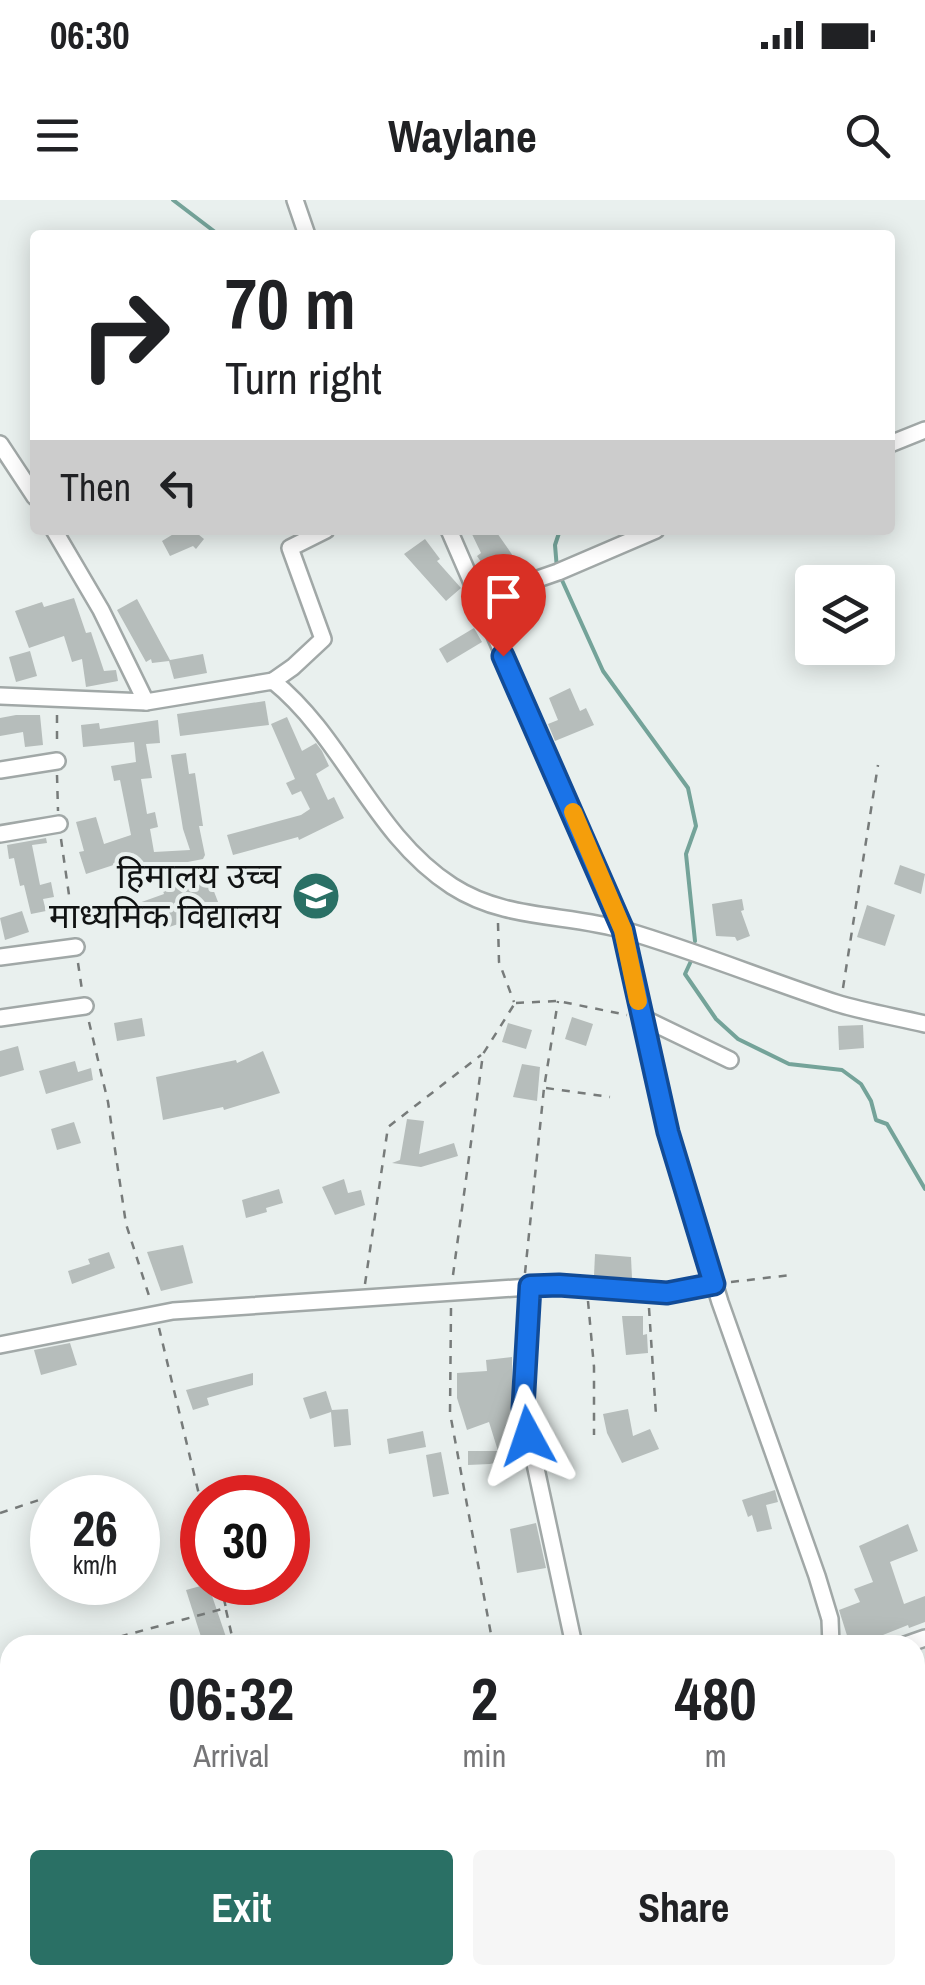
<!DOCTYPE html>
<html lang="en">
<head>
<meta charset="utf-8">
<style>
	:root { --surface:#fff; --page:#f6f6f6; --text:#202124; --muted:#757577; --accent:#2a7065 }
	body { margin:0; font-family:"Archivo Narrow","Noto Sans Devanagari",sans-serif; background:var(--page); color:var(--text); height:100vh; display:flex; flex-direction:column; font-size:38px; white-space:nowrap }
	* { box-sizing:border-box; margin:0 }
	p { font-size:32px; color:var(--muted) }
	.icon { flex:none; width:55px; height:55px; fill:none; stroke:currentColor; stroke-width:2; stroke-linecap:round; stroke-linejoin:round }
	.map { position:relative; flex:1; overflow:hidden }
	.side { position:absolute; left:0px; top:1435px; width:925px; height:350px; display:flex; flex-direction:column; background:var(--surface); border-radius:30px 30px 0 0; box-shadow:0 5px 25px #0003 }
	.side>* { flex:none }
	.guide { position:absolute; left:30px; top:30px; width:865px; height:305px; border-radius:10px; box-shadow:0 5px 25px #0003; background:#fff; color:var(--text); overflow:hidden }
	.buttons { position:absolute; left:795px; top:365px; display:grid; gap:20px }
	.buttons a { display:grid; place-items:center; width:100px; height:100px; border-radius:10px; background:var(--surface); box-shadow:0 5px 25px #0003; font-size:50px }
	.speed { position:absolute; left:30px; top:1275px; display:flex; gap:20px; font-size:50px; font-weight:700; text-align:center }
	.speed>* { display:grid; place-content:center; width:130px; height:130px; border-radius:50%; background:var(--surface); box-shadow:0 5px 25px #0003; line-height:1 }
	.speed small { font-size:25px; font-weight:400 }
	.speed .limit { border:15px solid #d22; background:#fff; color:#111 }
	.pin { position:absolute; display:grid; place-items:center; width:85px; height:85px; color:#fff; margin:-102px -42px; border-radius:50% 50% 50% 0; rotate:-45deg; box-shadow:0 0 10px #0007 }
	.pin .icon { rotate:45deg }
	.me { position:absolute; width:110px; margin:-55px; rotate:355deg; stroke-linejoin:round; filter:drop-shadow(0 0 8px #0008) }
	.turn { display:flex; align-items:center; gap:35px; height:210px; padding:0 30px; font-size:45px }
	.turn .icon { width:130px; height:130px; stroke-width:2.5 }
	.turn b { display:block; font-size:70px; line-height:85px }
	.then { display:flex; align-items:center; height:95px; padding:0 30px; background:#0003; gap:20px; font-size:38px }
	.eta { display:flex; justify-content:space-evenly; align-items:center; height:170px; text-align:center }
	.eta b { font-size:60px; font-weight:700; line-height:70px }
	.primary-button { display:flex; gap:20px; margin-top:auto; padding:20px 30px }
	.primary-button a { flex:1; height:115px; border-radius:10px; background:var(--accent); color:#fff; font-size:40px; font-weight:700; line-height:115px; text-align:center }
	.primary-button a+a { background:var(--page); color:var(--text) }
	.status { display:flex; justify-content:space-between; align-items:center; height:70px; padding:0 50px; background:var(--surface); direction:ltr }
	.status svg { height:28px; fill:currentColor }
	header { display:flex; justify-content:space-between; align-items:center; height:130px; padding:0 30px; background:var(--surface); font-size:45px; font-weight:700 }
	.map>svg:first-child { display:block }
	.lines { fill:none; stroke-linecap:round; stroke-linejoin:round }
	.stream { stroke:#74a399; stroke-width:4 }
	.building { fill:#b6bdbb }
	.minor-casing { stroke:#a1a8a7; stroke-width:20 }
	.path { stroke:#777b7a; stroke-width:2.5; stroke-dasharray:8 8; stroke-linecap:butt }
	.minor { stroke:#fff; stroke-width:15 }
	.route-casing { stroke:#114b97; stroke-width:25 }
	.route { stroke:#1a73e8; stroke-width:18 }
	.slow { stroke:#f59e0b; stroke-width:18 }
	.labels { text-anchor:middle; stroke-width:8; stroke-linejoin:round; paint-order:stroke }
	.poi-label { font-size:35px; fill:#101212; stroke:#e9f0ee; text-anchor:end }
</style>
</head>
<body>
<div class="status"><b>06:30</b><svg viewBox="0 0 49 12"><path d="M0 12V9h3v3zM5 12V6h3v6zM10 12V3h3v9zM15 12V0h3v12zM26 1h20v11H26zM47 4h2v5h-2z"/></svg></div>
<header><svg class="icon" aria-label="menu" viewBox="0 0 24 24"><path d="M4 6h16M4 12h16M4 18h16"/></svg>Waylane<svg class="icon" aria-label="search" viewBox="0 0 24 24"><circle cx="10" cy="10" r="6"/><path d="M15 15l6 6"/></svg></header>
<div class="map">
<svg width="925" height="1785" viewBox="0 0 925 1785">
	<rect width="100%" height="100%" fill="#e9f0ee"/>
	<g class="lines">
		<!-- stream -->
		<g class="stream">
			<path d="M 173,0 L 219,35"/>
			<path d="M 557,369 L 555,345 L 560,330"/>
			<path d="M 561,378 L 603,471 L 688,588 L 696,626 L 686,654 L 695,741"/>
			<path d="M 691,761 L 685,774 L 716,819 L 738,839 L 789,864 L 842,870 L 861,884 L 871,901 L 876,920 L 887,924 L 925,989"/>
			<path d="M 528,1775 L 533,1785"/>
		</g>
	</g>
	<!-- building -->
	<g class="building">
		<path d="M 180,330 L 193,330 L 204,339 L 196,349 L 193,346 L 170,356 L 162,341 Z"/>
		<path d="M 470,330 L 495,330 L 520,366 L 495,382 L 477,356 L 481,353 Z"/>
		<path d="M 425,339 L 440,359 L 437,361 L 461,388 L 446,401 L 404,354 Z"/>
		<path d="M 74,398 L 86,433 L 91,432 L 104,471 L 116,470 L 118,481 L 86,487 L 82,459 L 72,462 L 64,436 L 29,448 L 15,411 L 42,402 L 44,407 Z"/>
		<path d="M 137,399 L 170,460 L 203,454 L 207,473 L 174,479 L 169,461 L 152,463 L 151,459 L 146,462 L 117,410 Z"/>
		<path d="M 474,428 L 482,442 L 447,463 L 439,449 Z"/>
		<path d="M 30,451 L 37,476 L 16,482 L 9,457 Z"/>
		<path d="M 570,488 L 580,511 L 586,508 L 594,525 L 555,541 L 548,524 L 558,520 L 549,498 Z"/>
		<path d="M 265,501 L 269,525 L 180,536 L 177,514 Z"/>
		<path d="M 16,515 L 40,515 L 43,545 L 25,547 L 23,532 L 0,536 L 0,518 Z"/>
		<path d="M 287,517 L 302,551 L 316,543 L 322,551 L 329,566 L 316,574 L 328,600 L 334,597 L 344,618 L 299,640 L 298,637 L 233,655 L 227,635 L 301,615 L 310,609 L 301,591 L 292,595 L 286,583 L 295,579 L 271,524 Z"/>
		<path d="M 158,520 L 160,543 L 146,544 L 152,578 L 141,579 L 147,614 L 155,612 L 158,627 L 150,629 L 154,652 L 190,650 L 183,629 L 171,555 L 186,553 L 189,574 L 195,573 L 203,626 L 199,626 L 205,655 L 203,659 L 137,672 L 135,658 L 86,674 L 79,652 L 84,651 L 76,622 L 96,617 L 104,644 L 131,635 L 120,580 L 114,581 L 111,566 L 136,562 L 134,542 L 83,547 L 81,525 L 99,523 L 100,529 Z"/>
		<path d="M 46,638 L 47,643 L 32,645 L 40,685 L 51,682 L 54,697 L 43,699 L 46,711 L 31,714 L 24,685 L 20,686 L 14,658 L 9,659 L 7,645 Z"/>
		<path d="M 900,665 L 925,674 L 921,694 L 894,684 Z"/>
		<path d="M 208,676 L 225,720 L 209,725 L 206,715 L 166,728 L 161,710 L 140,717 L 136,704 L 164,694 L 162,688 Z"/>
		<path d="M 742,699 L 744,710 L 741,711 L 750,736 L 737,741 L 735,737 L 716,736 L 712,704 Z"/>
		<path d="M 867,705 L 895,715 L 885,746 L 857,737 Z"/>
		<path d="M 22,711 L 29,732 L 5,740 L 0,718 Z"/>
		<path d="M 572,817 L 593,824 L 586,846 L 565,839 Z"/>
		<path d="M 142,818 L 145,836 L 117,841 L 114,823 Z"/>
		<path d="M 508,823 L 532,830 L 526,849 L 502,842 Z"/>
		<path d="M 863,825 L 864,848 L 839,850 L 838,826 Z"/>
		<path d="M 18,846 L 24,870 L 0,877 L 0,851 Z"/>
		<path d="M 263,851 L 280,893 L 224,910 L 223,907 L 163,920 L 156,877 L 236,860 L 237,863 Z"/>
		<path d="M 75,861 L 78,872 L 91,868 L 93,880 L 46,894 L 39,871 Z"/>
		<path d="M 522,864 L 540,867 L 537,901 L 513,897 Z"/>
		<path d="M 407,919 L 424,921 L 419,954 L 454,943 L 458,956 L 421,967 L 392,963 L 400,960 Z"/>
		<path d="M 74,922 L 81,943 L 57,950 L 51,929 Z"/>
		<path d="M 344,979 L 348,993 L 361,990 L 365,1005 L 335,1015 L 322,987 Z"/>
		<path d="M 279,989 L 283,1003 L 266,1008 L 267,1012 L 246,1018 L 242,1000 Z"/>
		<path d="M 183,1045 L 193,1083 L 161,1091 L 147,1052 Z"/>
		<path d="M 109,1052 L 115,1068 L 72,1084 L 68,1071 L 90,1064 L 88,1059 Z"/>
		<path d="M 595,1054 L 631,1057 L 632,1078 L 594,1076 Z"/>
		<path d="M 622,1116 L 643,1116 L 643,1135 L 647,1134 L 648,1153 L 626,1155 Z"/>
		<path d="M 70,1143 L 77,1165 L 41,1175 L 34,1150 Z"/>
		<path d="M 512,1157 L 512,1210 L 517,1250 L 521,1250 L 522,1256 L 490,1264 L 468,1265 L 468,1251 L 498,1251 L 489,1222 L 467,1230 L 457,1198 L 457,1173 L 487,1171 L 486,1160 Z"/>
		<path d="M 253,1173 L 253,1185 L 207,1198 L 209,1205 L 193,1210 L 186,1190 Z"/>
		<path d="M 326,1191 L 332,1210 L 348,1209 L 351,1245 L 334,1247 L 331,1212 L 310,1219 L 303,1198 Z"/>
		<path d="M 628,1209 L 633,1236 L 650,1229 L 659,1249 L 622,1263 L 607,1233 L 603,1214 Z"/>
		<path d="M 423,1231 L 426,1247 L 389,1254 L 387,1239 Z"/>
		<path d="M 441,1252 L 449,1294 L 433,1297 L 426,1255 Z"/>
		<path d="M 775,1290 L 778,1302 L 766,1305 L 772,1329 L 757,1332 L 752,1315 L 748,1317 L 742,1300 Z"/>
		<path d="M 536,1323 L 546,1368 L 517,1373 L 510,1329 Z"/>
		<path d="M 908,1324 L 918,1351 L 890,1362 L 904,1404 L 925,1396 L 925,1422 L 909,1428 L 908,1425 L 858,1445 L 850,1445 L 839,1410 L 860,1402 L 854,1389 L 873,1382 L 859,1346 Z"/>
		<path d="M 208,1384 L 226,1437 L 203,1443 L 186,1390 Z"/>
	</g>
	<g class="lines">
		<!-- minor casing -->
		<g class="minor-casing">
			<g id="minor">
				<path d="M 295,0 L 307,35"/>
				<path d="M 0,244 L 35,297"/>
				<path d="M 890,244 L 925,230"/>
				<path d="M 54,330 L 101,410 L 146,502"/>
				<path d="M 449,330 L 623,730 L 668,932 L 720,1102 L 817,1376 L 830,1419 L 831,1445"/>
				<path d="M 480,399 L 558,372 L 656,330"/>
				<path d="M 273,481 L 293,467 L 323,439 L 290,348 L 326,330"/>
				<path d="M 0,496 L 146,502 L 273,481 C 345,539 372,634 452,686 C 506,721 568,713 627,731 C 698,752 766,780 836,803 C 865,812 896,817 925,824"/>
				<path d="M 0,570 L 57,561"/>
				<path d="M 0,634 L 59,624"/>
				<path d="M 0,757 L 76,747"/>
				<path d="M 641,817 L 730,860"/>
				<path d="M 0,818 L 85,806"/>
				<path d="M 530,1086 L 523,1208 L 574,1445"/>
				<path d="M 0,1145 L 173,1111 L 559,1085 L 667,1093 L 714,1083"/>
				<path d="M 905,1445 L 925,1438"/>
				<path d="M 915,1673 L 925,1702"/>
				<path d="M 674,1775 L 678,1785"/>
				<path d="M 0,1779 L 11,1775"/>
			</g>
		</g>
		<!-- path -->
		<g class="path">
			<path d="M 57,515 L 57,547"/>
			<path d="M 57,575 L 58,611"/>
			<path d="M 61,639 L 74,730"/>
			<path d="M 498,723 L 499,762 L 514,802"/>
			<path d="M 78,763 L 82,790"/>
			<path d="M 843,788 L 878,565"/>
			<path d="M 516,803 L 558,801 L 627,815"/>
			<path d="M 89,822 L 108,902 L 126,1024 L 151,1102"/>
			<path d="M 546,888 L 610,897"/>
			<path d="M 525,1073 L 544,888 L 558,801"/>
			<path d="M 453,1075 L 483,854 L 515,803"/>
			<path d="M 731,1082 L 791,1075"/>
			<path d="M 365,1084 L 388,927 L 481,855"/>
			<path d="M 588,1101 L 594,1167 L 594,1235"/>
			<path d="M 451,1108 L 450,1213 L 493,1445"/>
			<path d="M 649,1108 L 656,1215"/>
			<path d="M 159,1128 L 202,1307"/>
			<path d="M 0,1313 L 39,1300"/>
			<path d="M 226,1410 L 234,1445"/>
			<path d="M 89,1445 L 226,1408 L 220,1382"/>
			<path d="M 134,1445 L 134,1435"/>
			<path d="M 0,1467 L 10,1465"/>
			<path d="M 0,1522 L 10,1520"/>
			<path d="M 0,1566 L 10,1563"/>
			<path d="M 0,1624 L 10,1621"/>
			<path d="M 199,1775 L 199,1785"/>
			<path d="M 426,1785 L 426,1775"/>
		</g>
		<!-- minor -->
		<use href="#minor" class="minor"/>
	</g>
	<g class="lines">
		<!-- route casing -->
		<g class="route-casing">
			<path id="route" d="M 503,456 L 623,730 L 668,932 L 714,1084 L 667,1093 L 559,1085 L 530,1086 L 523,1208 L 528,1236"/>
		</g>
		<!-- route -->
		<use href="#route" class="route"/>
		<!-- slow -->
		<path class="slow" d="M 573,612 L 623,730 L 638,801"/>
	</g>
	<!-- icons -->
	<defs>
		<g id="school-disc" transform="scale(2.5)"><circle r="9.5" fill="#2a7065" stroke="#e9f0ee"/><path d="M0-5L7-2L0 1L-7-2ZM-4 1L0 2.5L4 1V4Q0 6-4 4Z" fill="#fff"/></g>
	</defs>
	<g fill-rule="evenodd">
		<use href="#school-disc" x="316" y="696"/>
	</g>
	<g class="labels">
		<!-- poi labels -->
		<g class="poi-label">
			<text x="281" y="688">हिमालय उच्च<tspan x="281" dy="40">माध्यमिक विद्यालय</tspan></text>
		</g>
	</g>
</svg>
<div class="buttons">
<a><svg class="icon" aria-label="layers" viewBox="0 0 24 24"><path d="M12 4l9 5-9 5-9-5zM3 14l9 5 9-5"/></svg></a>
</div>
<div class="speed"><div>26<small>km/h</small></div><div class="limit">30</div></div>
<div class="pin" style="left:503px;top:456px;background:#d93025"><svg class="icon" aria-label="arrive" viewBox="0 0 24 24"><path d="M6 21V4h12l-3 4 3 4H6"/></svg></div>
<svg class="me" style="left:528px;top:1236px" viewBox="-20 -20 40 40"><path d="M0-17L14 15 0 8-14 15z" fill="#1a73e8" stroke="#fff" stroke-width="4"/></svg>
<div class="guide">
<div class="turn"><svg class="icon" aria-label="right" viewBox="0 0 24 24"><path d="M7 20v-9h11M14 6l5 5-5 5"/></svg><div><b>70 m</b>Turn right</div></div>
<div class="then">Then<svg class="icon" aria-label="left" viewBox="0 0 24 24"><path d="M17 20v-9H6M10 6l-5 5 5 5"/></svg></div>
</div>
<section class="side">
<div class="eta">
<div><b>06:32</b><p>Arrival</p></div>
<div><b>2</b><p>min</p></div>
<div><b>480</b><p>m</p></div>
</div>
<div class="primary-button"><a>Exit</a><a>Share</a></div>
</section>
</div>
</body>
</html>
